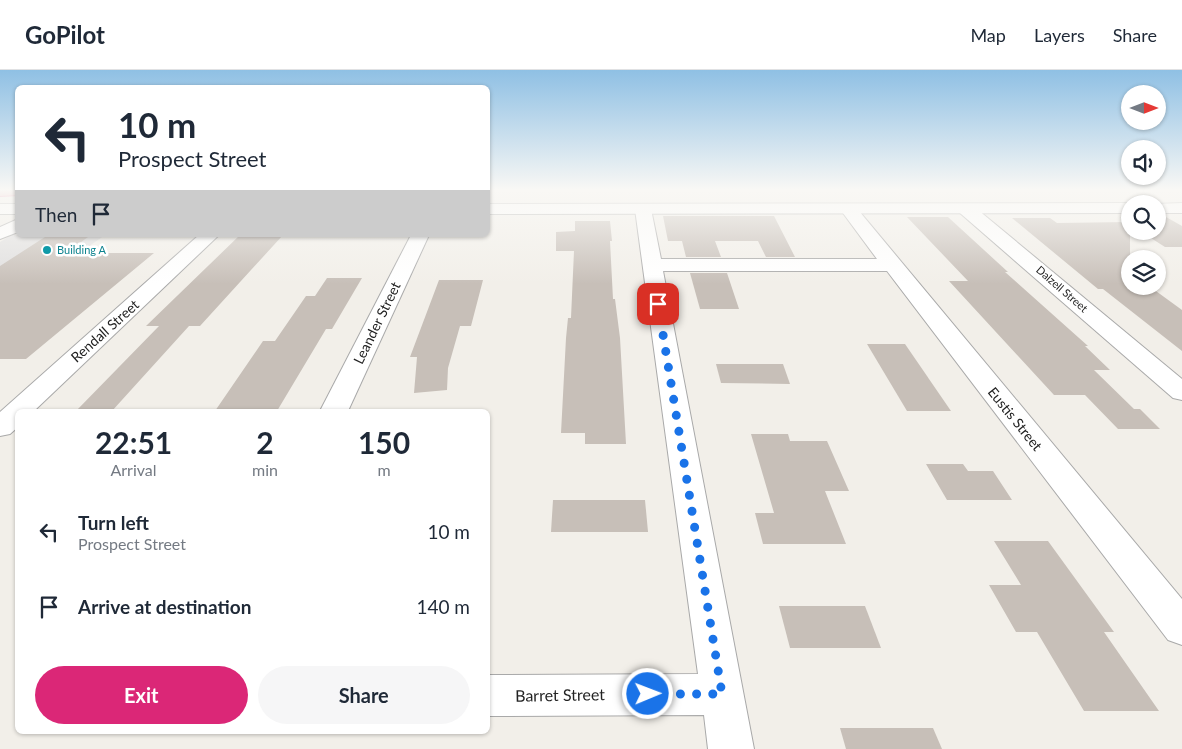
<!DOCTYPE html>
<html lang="en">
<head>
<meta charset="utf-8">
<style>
	:root { --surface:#fff; --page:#f6f6f7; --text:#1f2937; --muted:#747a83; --line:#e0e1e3; --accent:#db2777 }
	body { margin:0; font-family:Lato,sans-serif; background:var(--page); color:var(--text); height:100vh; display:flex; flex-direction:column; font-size:19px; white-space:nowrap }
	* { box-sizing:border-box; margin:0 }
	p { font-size:16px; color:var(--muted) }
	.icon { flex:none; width:28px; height:28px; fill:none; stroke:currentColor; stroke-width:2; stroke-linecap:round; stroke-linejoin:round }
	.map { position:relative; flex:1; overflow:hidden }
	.drawer { position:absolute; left:15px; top:339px; width:475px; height:325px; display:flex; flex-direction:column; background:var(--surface); border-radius:8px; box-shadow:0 1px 4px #0004 }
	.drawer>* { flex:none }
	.banner { position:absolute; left:15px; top:15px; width:475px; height:152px; border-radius:8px; box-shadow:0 1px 4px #0004; background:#fff; color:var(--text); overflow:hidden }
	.needle { width:32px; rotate:90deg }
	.fabs { position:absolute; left:1121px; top:15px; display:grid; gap:10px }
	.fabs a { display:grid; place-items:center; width:45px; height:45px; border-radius:50%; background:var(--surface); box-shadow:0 1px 4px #0004; font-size:25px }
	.pin { position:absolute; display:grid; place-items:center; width:42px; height:42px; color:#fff; margin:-21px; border-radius:10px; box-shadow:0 2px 8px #0006 }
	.me { position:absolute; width:55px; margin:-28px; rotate:89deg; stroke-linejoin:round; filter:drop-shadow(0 0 4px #0008) }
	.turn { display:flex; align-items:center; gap:18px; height:105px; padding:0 20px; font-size:22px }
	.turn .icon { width:65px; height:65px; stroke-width:2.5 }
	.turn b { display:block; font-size:35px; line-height:42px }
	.then { display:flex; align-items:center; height:48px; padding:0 20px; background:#0003; gap:10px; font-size:19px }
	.eta { display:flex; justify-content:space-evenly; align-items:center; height:85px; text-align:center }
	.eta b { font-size:30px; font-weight:700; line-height:35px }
	.action { display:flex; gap:10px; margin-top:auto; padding:10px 20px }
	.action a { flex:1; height:58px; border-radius:30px; background:var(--accent); color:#fff; font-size:20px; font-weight:700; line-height:58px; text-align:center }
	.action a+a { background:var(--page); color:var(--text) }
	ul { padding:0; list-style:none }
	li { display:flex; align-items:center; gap:15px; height:75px; padding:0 20px }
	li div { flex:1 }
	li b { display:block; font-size:19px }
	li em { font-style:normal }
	header { display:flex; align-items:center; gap:30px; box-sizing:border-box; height:70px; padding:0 25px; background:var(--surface); border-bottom:1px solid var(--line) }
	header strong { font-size:24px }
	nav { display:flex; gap:28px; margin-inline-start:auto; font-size:18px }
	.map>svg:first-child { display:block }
	.residential { fill:#e0dfdf }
	.building { fill:#c7bfb8 }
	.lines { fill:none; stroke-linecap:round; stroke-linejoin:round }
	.minor-casing { stroke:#a9a9a9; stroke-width:2 }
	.tertiary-casing { stroke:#a9a9a9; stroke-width:2 }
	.motorway-casing { stroke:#dc2a67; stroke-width:2 }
	.minor { fill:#fff; fill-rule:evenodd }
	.tertiary { fill:#fff; fill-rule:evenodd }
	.motorway { fill:#e892a2; fill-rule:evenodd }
	.route { stroke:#1a73e8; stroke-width:9; stroke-dasharray:0 16.2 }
	.culture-dot { fill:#0f9aa8; stroke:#fff; stroke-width:2 }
	.labels { text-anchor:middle; stroke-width:5; stroke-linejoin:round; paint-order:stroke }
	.far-culture-label { font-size:11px; fill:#0d838f; stroke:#fff; text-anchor:start }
	.far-street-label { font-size:11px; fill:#222; stroke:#fff }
	.street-label { font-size:14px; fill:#222; stroke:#fff }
	.near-street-label { font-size:16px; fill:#222; stroke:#fff }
</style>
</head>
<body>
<header>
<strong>GoPilot</strong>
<nav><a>Map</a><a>Layers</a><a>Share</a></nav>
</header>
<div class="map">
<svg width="1182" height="679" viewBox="0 0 1182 679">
	<rect width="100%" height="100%" fill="#f2efe9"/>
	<!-- residential -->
	<path class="residential" d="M 13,164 L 18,165 L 105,165 L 58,198 L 0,235 L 0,172 Z"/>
	<!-- building -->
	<g class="building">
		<path d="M 663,146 L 774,146 L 795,187 L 766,187 L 758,171 L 715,171 L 721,187 L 686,187 L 682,171 L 668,171 Z"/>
		<path d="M 907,147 L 948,147 L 1008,202 L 1005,202 L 1088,276 L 1085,276 L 1110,300 L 1094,300 L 1134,339 L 1140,339 L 1160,359 L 1118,359 L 1085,325 L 1054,325 L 949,211 L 968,211 Z"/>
		<path d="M 1120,147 L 1130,147 L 1130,216 L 1149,216 L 1182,240 L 1182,281 L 1103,219 L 1098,219 L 1012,148 L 1050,148 L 1057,153 L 1128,152 Z"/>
		<path d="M 1158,147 L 1166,147 L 1182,156 L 1182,177 L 1165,177 L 1140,161 L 1158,161 Z"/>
		<path d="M 575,151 L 610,151 L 612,171 L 610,171 L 613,229 L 615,229 L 620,268 L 626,374 L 585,374 L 585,363 L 561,363 L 566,268 L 568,248 L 571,248 L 574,181 L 556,181 L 556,162 L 575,161 Z"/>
		<path d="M 240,165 L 283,165 L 200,256 L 189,256 L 112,341 L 76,341 L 159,256 L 146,256 Z"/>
		<path d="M 45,167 L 88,167 L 66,183 L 154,183 L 26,289 L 0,289 L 0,196 Z"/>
		<path d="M 690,203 L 727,203 L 739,239 L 700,239 Z"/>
		<path d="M 327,208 L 362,208 L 332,259 L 326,259 L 277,341 L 215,341 L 263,271 L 275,271 L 306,226 L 315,226 Z"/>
		<path d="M 439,210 L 483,210 L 471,256 L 460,256 L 448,298 L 447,320 L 414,323 L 417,287 L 410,287 Z"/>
		<path d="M 867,274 L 905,274 L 951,341 L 907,341 Z"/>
		<path d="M 716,294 L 783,294 L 790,314 L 721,313 Z"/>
		<path d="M 751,364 L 788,364 L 790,371 L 827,371 L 849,421 L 825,421 L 846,474 L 763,474 L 755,443 L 774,443 Z"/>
		<path d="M 926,394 L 963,394 L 968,401 L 993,401 L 1012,430 L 947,430 Z"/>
		<path d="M 553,430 L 645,430 L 648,462 L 551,462 Z"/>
		<path d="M 994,471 L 1048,471 L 1114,562 L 1104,562 L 1159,641 L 1084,641 L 1037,562 L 1016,562 L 989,515 L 1021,515 Z"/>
		<path d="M 779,536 L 865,536 L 881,578 L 790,578 Z"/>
		<path d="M 840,658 L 933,658 L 942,679 L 846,679 Z"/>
	</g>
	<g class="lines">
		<!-- minor casing -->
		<g class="minor-casing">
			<g id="minor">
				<path d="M 643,134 L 649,135 L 651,139 L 661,189 L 877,189 L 840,139 L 842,135 L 854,135 L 1182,529 L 1182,575 L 1168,570 L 887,201 L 663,201 L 754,679 L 708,679 L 704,645 L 488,646 L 488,605 L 698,604 L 635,139 L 637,135 Z"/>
				<path d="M 966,134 L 972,135 L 1182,309 L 1182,330 L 1173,328 L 960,143 L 958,139 L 960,135 Z"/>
				<path d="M 18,149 L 18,162 L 0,169 L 0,157 Z"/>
				<path d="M 199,165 L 219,165 L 34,341 L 18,341 L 18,357 L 10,364 L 0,366 L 0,342 Z"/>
				<path d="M 411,165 L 429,165 L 348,341 L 320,341 Z"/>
			</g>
		</g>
		<!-- tertiary casing -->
		<g class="tertiary-casing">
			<g id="tertiary">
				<path d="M 1130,133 L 1133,134 L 1130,134 L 1130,143 L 488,144 L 488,134 Z"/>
				<path d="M 1182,133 L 1182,143 L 1158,143 L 1158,134 L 1155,134 Z"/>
				<rect x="0" y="134" width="18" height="10"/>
			</g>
		</g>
		<!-- motorway casing -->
		<g class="motorway-casing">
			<path id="motorway" d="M 0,119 L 18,119 L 18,125 L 0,126 Z"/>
		</g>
		<!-- minor -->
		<use href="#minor" class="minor"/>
		<!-- tertiary -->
		<use href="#tertiary" class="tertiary"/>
		<!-- motorway -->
		<use href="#motorway" class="motorway"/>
	</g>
	<!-- sky -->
	<linearGradient id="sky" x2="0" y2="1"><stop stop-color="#8fc0e4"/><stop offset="0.56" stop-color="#f9f8f5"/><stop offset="1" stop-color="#f9f8f5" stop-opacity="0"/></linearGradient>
	<rect width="1182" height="214" fill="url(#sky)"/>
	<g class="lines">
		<!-- route -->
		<path class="route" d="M 648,624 L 722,624 L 658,234"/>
	</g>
	<!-- markers -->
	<circle class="culture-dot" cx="47" cy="180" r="5"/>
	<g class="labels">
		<!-- far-culture labels -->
		<g class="far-culture-label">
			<text x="57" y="184">Building A</text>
		</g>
		<!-- far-street labels -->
		<g class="far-street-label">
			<text transform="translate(1062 219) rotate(41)" y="4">Dalzell Street</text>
		</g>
		<!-- street labels -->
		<g class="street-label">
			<text transform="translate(377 253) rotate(-64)" y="5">Leander Street</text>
			<text transform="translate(105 261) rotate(-42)" y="5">Rendall Street</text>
			<text transform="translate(1015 349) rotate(51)" y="5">Eustis Street</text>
		</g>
		<!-- near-street labels -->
		<g class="near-street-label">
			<text transform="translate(560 625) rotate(-1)" y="6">Barret Street</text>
		</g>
	</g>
</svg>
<div class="fabs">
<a><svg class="needle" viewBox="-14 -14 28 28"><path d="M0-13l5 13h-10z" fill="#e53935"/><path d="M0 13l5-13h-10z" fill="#747a83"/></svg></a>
<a><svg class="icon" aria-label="sound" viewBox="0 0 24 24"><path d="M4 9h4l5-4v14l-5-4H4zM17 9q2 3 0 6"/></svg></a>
<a><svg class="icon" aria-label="search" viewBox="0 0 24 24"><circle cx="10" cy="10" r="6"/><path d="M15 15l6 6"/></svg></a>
<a><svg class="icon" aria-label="layers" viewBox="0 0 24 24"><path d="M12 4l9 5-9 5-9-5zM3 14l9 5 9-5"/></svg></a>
</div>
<div class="pin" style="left:658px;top:234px;background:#d93025"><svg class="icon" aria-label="arrive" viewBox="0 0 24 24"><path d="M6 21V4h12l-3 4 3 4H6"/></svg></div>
<svg class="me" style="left:648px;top:624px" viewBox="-20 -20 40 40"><circle r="17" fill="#1a73e8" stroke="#fff" stroke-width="3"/><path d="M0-11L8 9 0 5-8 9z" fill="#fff"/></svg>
<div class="banner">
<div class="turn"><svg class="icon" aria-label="left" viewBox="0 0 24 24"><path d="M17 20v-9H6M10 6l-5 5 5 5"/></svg><div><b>10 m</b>Prospect Street</div></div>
<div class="then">Then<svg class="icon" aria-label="arrive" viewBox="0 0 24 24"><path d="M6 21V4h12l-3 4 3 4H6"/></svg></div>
</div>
<section class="drawer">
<div class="eta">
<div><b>22:51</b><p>Arrival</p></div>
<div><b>2</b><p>min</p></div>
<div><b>150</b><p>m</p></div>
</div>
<ul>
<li><svg class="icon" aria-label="left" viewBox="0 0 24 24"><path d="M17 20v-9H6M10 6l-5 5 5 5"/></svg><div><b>Turn left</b><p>Prospect Street</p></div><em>10 m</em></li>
<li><svg class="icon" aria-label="arrive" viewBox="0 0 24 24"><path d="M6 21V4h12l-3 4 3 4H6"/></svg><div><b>Arrive at destination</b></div><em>140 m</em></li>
</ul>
<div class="action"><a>Exit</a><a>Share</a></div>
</section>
</div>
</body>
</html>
